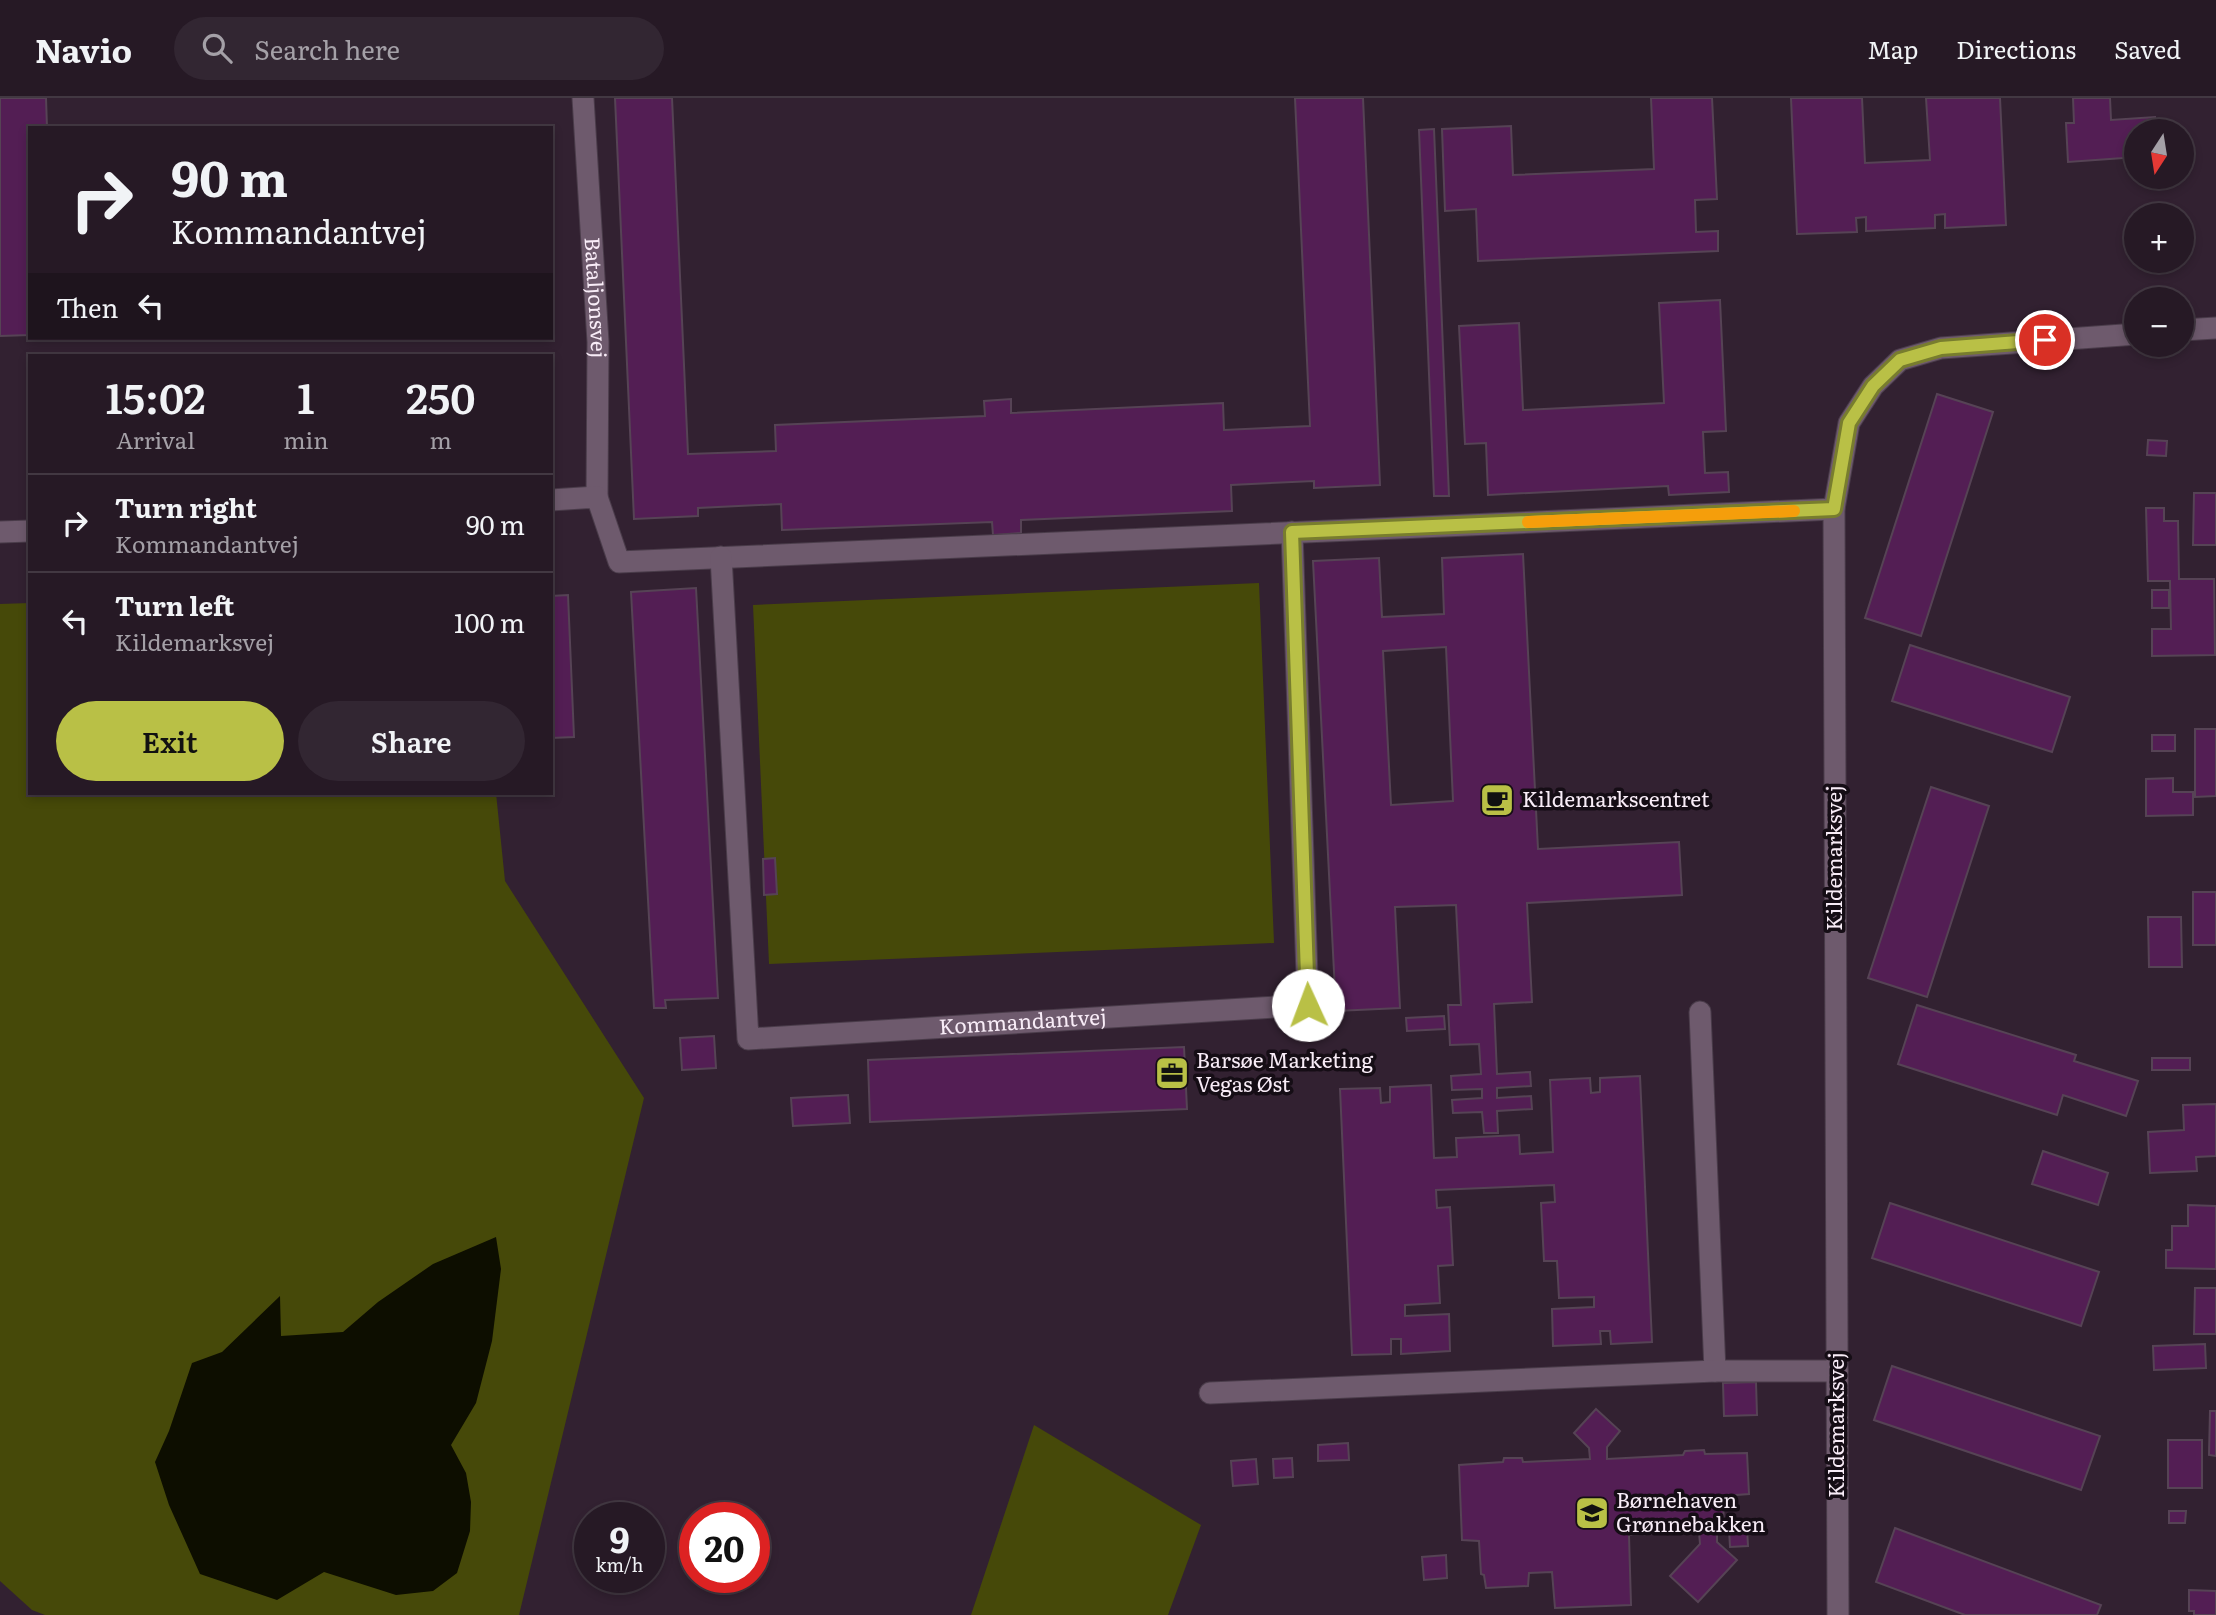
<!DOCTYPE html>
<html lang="en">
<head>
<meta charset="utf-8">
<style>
	:root { --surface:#261925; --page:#322632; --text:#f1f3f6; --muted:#a4a0a7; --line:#423842; --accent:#b9c046 }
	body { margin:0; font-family:Literata,serif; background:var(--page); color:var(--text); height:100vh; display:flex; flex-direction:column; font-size:26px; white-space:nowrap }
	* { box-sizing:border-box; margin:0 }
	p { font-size:23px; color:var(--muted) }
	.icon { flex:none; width:38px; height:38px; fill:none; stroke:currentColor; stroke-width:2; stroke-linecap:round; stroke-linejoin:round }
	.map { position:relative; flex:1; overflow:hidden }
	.details { position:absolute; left:28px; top:256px; width:525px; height:441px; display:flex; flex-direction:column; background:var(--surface); border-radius:0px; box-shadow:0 4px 10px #0003,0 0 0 2px var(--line) }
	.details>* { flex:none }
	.guide { position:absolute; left:28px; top:28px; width:525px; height:214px; border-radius:0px; box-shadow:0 4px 10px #0003,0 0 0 2px var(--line); background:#261925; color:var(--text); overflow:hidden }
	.needle { width:46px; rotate:192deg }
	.buttons { position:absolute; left:2124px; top:21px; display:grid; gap:14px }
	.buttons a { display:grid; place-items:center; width:70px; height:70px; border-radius:50%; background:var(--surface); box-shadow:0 4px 10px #0003,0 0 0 2px var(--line); font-size:35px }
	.speed { position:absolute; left:574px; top:1404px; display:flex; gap:14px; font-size:35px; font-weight:700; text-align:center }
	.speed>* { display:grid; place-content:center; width:91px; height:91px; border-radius:50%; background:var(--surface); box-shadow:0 4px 10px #0003,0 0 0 2px var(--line); line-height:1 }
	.speed small { font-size:18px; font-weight:400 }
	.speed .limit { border:10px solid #d22; background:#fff; color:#111 }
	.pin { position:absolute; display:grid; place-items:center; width:60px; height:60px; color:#fff; margin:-30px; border:4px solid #fff; border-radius:50%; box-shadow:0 2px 7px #0007 }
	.me { position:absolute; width:77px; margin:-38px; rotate:358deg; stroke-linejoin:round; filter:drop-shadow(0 0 5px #0008) }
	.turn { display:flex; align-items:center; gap:24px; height:147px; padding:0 28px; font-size:32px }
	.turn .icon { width:91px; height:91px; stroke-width:2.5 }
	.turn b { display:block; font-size:49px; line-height:60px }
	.then { display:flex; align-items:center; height:66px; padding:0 28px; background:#0003; gap:14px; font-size:26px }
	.eta { display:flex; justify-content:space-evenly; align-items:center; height:119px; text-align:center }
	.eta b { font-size:42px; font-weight:600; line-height:49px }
	.primary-button { display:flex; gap:14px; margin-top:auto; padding:14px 28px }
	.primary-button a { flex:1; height:80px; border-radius:42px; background:var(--accent); color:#111; font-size:28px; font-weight:600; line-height:80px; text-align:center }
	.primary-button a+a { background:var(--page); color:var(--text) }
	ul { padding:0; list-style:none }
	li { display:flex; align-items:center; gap:21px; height:98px; padding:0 28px; border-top:2px solid var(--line) }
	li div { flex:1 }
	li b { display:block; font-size:26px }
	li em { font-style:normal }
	header { display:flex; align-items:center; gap:42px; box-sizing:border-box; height:98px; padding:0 35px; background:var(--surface); border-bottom:2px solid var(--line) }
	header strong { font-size:33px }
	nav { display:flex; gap:38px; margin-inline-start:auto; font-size:24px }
	.search { width:490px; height:63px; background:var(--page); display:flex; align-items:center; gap:18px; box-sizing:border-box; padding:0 24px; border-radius:38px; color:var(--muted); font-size:26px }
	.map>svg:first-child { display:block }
	.green { fill:#464909 }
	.water { fill:#0d0e00 }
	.building { fill:#531e54; stroke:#564355; stroke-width:2; fill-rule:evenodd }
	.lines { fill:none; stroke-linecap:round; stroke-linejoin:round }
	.lane-casing { stroke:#4a3c4a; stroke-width:23 }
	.street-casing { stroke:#4a3c4a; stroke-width:23 }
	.lane { stroke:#6e5a6d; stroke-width:21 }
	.street { stroke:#6e5a6d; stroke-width:21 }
	.route-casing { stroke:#787d2e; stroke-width:18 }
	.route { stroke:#b9c046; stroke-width:12 }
	.slow { stroke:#f59e0b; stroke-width:12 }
	.labels { text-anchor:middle; stroke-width:7; stroke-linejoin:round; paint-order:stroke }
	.street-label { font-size:21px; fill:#f8ecf7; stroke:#150d15 }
	.poi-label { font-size:21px; fill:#f8ecf7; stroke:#150d15; text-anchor:start }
</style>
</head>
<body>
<header>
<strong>Navio</strong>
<div class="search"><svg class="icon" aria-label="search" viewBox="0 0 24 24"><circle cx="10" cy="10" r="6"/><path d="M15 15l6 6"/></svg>Search here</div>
<nav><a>Map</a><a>Directions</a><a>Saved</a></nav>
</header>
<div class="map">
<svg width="2216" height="1517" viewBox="0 0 2216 1517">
	<rect width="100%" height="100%" fill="#322131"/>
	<!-- green -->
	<g class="green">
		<path d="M 1259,485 L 1274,845 L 769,866 L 753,507 Z"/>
		<path d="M 30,505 L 30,695 L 496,695 L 505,783 L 644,1000 L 519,1517 L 45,1517 L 32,1512 L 0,1483 L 0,506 Z"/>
		<path d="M 1034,1327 L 1201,1427 L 1168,1517 L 971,1517 Z"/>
	</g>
	<!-- water -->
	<path class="water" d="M 496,1139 L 501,1171 L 492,1243 L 476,1305 L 451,1347 L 466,1375 L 471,1404 L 470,1433 L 457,1475 L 433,1493 L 396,1497 L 324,1474 L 277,1502 L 200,1476 L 169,1407 L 155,1364 L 169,1333 L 192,1265 L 222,1254 L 280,1198 L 281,1238 L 343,1234 L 378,1204 L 433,1166 Z"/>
	<!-- building -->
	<g class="building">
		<path d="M 0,0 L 46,0 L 47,30 L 30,30 L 30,237 L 0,238 Z"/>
		<path d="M 615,0 L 672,0 L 688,356 L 776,353 L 775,327 L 985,318 L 984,303 L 1011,301 L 1011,315 L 1223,305 L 1224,332 L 1310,328 L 1295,0 L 1363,0 L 1380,387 L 1314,390 L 1314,383 L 1231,387 L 1232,413 L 1021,422 L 1021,435 L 993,437 L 992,424 L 782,432 L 781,406 L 698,410 L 698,418 L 634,421 Z"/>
		<path d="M 1651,0 L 1712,0 L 1717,101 L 1695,102 L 1696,134 L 1718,133 L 1718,153 L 1478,163 L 1476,111 L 1445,113 L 1442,31 L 1511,28 L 1513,77 L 1654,71 Z"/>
		<path d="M 1791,0 L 1862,0 L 1865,65 L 1930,62 L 1926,0 L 2000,0 L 2006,127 L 1945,130 L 1945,116 L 1935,117 L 1935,130 L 1866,133 L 1866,119 L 1856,120 L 1857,134 L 1797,136 Z"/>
		<path d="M 2073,0 L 2110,0 L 2111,22 L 2155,19 L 2156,33 L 2137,33 L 2137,59 L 2068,64 L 2066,25 L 2074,25 Z"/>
		<path d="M 1434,31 L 1449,398 L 1434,398 L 1419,32 Z"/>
		<path d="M 551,159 L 554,213 L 551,213 Z"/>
		<path d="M 1720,202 L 1726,333 L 1703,334 L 1705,375 L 1728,374 L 1729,394 L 1669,397 L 1668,388 L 1488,397 L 1486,345 L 1465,346 L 1459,228 L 1519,225 L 1523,312 L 1664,305 L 1659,205 Z"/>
		<path d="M 1937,296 L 1993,314 L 1921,538 L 1865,520 Z"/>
		<path d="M 2148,342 L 2167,343 L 2166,358 L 2147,357 Z"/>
		<path d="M 2194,395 L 2216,395 L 2216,447 L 2193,447 Z"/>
		<path d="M 2146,410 L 2164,410 L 2164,423 L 2178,423 L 2179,481 L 2214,481 L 2215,557 L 2152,558 L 2152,531 L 2171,531 L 2170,483 L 2148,483 Z"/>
		<path d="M 1523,456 L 1538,751 L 1679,744 L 1682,797 L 1527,805 L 1532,904 L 1494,906 L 1497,976 L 1530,974 L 1531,988 L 1497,990 L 1497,1000 L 1531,998 L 1532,1011 L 1497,1013 L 1498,1035 L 1484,1035 L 1482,1014 L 1453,1015 L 1452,1002 L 1482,1000 L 1482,991 L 1452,992 L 1451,978 L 1481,976 L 1479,946 L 1450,947 L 1448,907 L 1461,907 L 1456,807 L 1395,809 L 1400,910 L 1336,913 L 1313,463 L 1379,460 L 1382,519 L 1444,516 L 1442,460 ZM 1446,549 L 1453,703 L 1391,707 L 1383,553 Z"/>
		<path d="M 696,490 L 718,900 L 665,902 L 666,910 L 654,910 L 631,494 Z"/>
		<rect x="2152" y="492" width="17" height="18"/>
		<path d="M 568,497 L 574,639 L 551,640 L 551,498 Z"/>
		<path d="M 1910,547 L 2070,599 L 2052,654 L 1892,603 Z"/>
		<path d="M 2195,631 L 2216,631 L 2216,698 L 2195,699 Z"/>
		<rect x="2152" y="637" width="23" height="16"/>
		<path d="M 2173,680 L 2173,694 L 2193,694 L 2193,717 L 2146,718 L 2146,681 Z"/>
		<path d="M 1931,689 L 1989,708 L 1927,899 L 1868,880 Z"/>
		<path d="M 775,760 L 777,796 L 764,797 L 763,761 Z"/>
		<rect x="2193" y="794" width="23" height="53"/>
		<path d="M 2148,819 L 2181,819 L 2182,869 L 2149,869 Z"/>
		<path d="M 1917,907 L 2076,957 L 2074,963 L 2138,983 L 2126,1018 L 2063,997 L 2057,1017 L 1898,966 Z"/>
		<path d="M 1444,918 L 1445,931 L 1407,933 L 1406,920 Z"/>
		<path d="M 714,938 L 716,970 L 682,972 L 680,940 Z"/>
		<path d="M 1184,949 L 1187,1011 L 870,1024 L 868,962 Z"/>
		<rect x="2152" y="960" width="38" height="12"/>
		<path d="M 1640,978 L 1652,1244 L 1611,1246 L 1610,1233 L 1600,1233 L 1601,1246 L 1553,1248 L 1552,1211 L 1594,1209 L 1594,1199 L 1559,1200 L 1557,1163 L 1544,1163 L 1541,1105 L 1555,1104 L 1554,1087 L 1436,1092 L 1437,1110 L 1450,1109 L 1453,1167 L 1438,1168 L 1440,1205 L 1405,1207 L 1405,1218 L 1449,1216 L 1450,1253 L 1401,1256 L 1401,1241 L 1391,1241 L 1391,1256 L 1352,1257 L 1340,991 L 1380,990 L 1381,1005 L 1390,1004 L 1390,989 L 1431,987 L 1434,1060 L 1457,1059 L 1456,1040 L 1458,1040 L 1519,1037 L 1520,1056 L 1553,1054 L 1550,982 L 1590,980 L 1591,995 L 1600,994 L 1600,980 Z"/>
		<path d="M 848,997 L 850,1025 L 793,1028 L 791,1000 Z"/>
		<path d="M 2216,1006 L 2216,1058 L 2196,1059 L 2197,1073 L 2150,1075 L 2148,1034 L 2184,1032 L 2183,1007 Z"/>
		<path d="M 2043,1053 L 2108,1075 L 2098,1107 L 2032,1086 Z"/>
		<path d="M 1890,1105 L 2099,1174 L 2081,1228 L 1872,1160 Z"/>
		<path d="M 2188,1107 L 2216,1108 L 2216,1171 L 2166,1170 L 2166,1152 L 2172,1152 L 2172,1128 L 2188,1128 Z"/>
		<path d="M 2195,1190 L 2216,1190 L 2216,1236 L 2194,1236 Z"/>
		<path d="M 2205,1246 L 2206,1270 L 2154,1272 L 2153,1248 Z"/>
		<path d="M 1892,1268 L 2100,1338 L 2081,1392 L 1874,1322 Z"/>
		<path d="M 1756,1284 L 1757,1317 L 1724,1318 L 1723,1285 Z"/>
		<path d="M 1596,1311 L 1620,1333 L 1607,1349 L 1607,1361 L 1683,1357 L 1685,1353 L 1704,1352 L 1705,1356 L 1747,1355 L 1749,1396 L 1723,1398 L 1724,1432 L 1717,1434 L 1717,1444 L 1737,1462 L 1698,1504 L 1670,1478 L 1700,1446 L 1699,1434 L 1629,1437 L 1631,1507 L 1555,1510 L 1552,1474 L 1529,1475 L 1528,1488 L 1486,1490 L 1484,1477 L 1481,1476 L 1479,1443 L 1462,1442 L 1459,1367 L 1503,1364 L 1504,1360 L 1522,1360 L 1523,1364 L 1590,1361 L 1589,1350 L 1574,1335 Z"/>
		<path d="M 2210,1313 L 2216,1313 L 2216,1358 L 2209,1357 Z"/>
		<rect x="2168" y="1342" width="34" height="48"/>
		<path d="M 1348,1345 L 1349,1362 L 1318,1363 L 1318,1347 Z"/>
		<path d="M 1292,1360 L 1293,1379 L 1274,1380 L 1273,1361 Z"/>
		<path d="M 1256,1361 L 1258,1386 L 1233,1388 L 1231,1363 Z"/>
		<path d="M 2169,1413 L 2186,1413 L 2185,1425 L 2169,1425 Z"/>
		<path d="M 1747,1430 L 1748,1448 L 1730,1449 L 1729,1431 Z"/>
		<path d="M 1895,1430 L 2101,1507 L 2097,1517 L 1965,1517 L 1876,1484 Z"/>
		<path d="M 1446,1457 L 1447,1480 L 1424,1482 L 1422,1459 Z"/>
		<path d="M 2189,1492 L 2216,1493 L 2216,1517 L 2194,1517 L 2194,1513 L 2189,1513 Z"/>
	</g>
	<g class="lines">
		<!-- lane casing -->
		<g class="lane-casing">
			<g id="lane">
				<path id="s1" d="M 583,0 L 598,244 L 597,399"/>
				<path d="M 551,402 L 597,399 L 619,464 L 1834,411"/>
				<path d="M 0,434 L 30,433"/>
				<path id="s2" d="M 721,459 L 748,941 L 1308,907 L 1292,434"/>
				<path d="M 1700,914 L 1715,1273"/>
				<path d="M 1210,1295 L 1715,1273 L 1837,1273"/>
			</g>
		</g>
		<!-- street casing -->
		<g class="street-casing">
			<g id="street">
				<path d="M 2182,232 L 2216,230"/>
				<path d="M 1838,1517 L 1834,411 L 1849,325 L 1873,288 L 1900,262 L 1941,250 L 2137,236"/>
			</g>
		</g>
		<!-- lane -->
		<use href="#lane" class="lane"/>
		<!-- street -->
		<use href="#street" class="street"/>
	</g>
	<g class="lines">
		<!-- route casing -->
		<g class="route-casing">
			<path id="route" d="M 1308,907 L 1292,434 L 1834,411 L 1849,325 L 1873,288 L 1900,262 L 1941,250 L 2045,242"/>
		</g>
		<!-- route -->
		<use href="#route" class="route"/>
		<!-- slow -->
		<path class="slow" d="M 1528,424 L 1794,413"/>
	</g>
	<!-- icons -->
	<defs>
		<g id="cafe-square" transform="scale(1.75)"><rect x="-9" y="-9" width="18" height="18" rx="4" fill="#b9c046" stroke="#150d15"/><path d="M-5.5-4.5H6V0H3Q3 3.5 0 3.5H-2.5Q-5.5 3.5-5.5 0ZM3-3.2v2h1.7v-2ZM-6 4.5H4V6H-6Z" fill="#111"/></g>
		<g id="office-square" transform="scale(1.75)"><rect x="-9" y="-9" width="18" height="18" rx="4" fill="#b9c046" stroke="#150d15"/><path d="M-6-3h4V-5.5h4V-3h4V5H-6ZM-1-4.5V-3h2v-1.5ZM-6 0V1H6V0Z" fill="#111"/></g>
		<g id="school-square" transform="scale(1.75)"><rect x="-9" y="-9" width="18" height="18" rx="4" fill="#b9c046" stroke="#150d15"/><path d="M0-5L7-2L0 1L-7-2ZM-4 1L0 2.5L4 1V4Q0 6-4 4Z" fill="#111"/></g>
	</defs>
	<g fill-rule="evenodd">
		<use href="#cafe-square" x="1497" y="702"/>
		<use href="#office-square" x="1172" y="975"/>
		<use href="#school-square" x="1592" y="1415"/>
	</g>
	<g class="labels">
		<!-- street labels -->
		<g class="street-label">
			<text dy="7" stroke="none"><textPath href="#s1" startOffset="200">Bataljonsvej</textPath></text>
			<text transform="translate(1835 760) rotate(-90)" y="7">Kildemarksvej</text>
			<text dy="7" stroke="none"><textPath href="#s2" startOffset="758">Kommandantvej</textPath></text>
			<text transform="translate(1837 1327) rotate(-90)" y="7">Kildemarksvej</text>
		</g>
		<!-- poi labels -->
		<g class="poi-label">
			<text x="1522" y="709">Kildemarkscentret</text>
			<text x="1196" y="970">Barsøe Marketing<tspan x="1196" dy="24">Vegas Øst</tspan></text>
			<text x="1616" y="1410">Børnehaven<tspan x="1616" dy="24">Grønnebakken</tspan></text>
		</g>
	</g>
</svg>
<div class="buttons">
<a><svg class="needle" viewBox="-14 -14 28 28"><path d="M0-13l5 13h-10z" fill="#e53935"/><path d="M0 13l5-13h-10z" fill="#a4a0a7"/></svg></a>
<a>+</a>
<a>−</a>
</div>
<div class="speed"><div>9<small>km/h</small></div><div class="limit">20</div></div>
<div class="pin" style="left:2045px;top:242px;background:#d93025"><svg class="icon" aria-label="arrive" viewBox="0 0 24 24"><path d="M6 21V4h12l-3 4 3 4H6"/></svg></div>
<svg class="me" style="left:1308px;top:907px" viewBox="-20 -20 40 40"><circle r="19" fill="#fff"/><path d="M0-13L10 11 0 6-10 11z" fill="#b9c046"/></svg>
<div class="guide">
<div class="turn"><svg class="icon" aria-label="right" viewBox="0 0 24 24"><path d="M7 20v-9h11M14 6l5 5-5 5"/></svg><div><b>90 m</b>Kommandantvej</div></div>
<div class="then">Then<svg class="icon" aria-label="left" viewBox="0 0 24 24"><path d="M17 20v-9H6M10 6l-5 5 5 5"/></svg></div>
</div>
<section class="details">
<div class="eta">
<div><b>15:02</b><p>Arrival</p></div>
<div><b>1</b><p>min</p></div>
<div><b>250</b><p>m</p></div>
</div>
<ul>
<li><svg class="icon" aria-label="right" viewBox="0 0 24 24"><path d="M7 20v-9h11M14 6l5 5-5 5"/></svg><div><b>Turn right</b><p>Kommandantvej</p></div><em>90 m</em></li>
<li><svg class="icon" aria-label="left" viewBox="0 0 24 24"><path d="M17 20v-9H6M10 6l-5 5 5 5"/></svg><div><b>Turn left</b><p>Kildemarksvej</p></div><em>100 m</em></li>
</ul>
<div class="primary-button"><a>Exit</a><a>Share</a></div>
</section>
</div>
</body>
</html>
